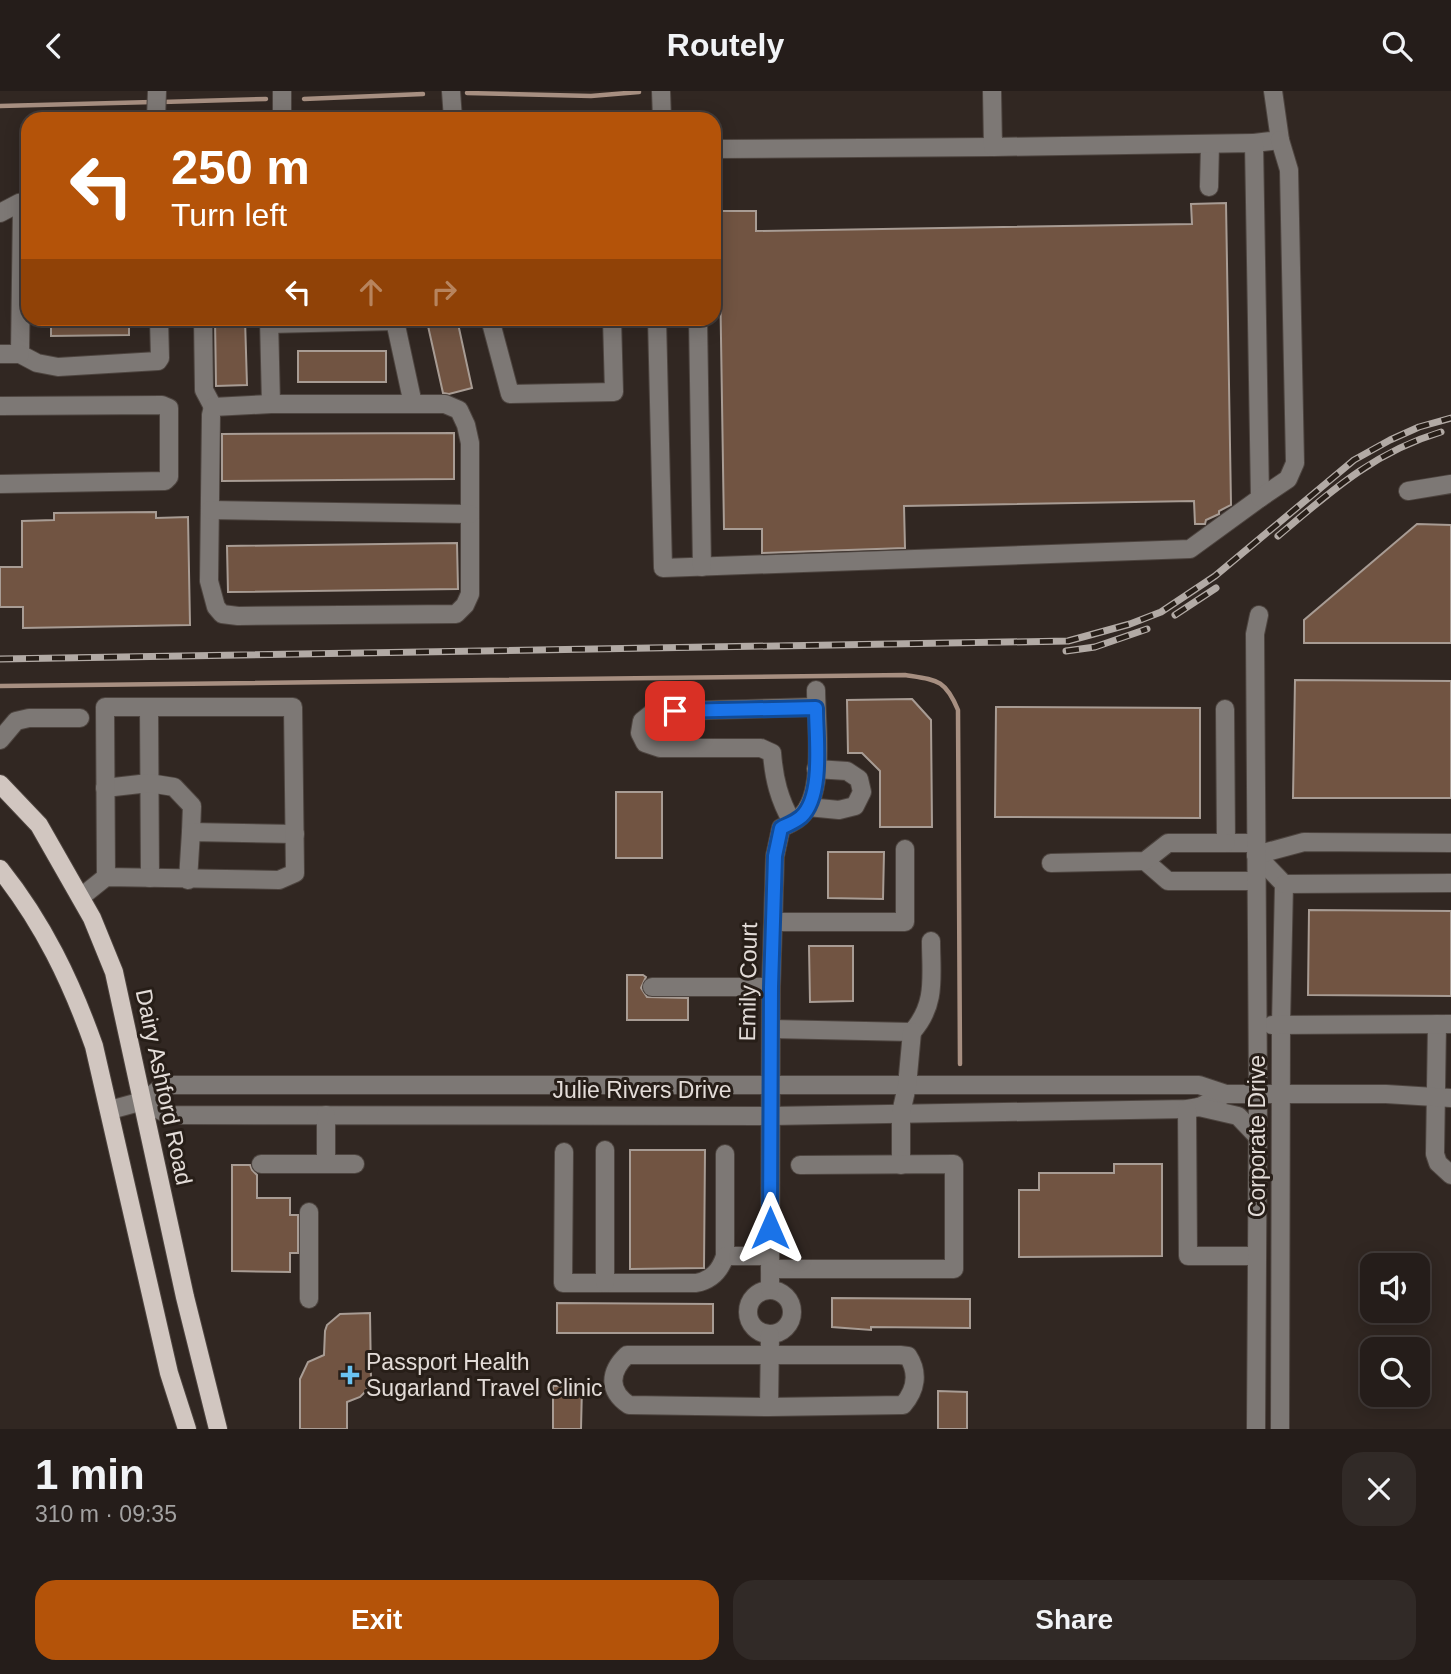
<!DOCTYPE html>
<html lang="en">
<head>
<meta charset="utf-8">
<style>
	:root { --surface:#251d1a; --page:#312a27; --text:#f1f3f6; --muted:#a3a2a2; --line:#423b39; --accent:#b45309 }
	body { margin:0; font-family:Arial,sans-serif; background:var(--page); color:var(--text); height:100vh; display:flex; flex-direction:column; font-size:26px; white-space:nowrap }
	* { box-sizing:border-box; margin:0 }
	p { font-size:23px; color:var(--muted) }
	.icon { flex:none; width:38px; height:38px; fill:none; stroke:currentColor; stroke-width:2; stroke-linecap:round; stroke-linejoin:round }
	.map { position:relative; height:1338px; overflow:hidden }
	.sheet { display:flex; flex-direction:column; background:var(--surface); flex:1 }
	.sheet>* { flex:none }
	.top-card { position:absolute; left:21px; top:21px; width:700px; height:214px; border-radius:21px; box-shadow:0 4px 18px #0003,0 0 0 2px var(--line); background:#b45309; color:#fff; overflow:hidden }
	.controls { position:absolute; left:1360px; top:1162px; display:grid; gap:14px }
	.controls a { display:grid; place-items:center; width:70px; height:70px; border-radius:14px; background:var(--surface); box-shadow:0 4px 18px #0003,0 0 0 2px var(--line); font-size:35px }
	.pin { position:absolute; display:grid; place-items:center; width:60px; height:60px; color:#fff; margin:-30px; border-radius:14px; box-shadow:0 4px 10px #0006 }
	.me { position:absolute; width:77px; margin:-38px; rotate:0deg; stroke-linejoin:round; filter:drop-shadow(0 0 5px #0008) }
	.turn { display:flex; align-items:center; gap:24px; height:147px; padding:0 35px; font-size:32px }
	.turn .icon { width:91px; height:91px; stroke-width:2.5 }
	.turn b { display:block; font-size:49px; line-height:60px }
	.lanes { display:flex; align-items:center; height:66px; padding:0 35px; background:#0003; justify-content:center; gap:35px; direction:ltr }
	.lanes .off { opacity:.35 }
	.round { display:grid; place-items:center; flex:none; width:74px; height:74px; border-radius:21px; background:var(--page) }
	.overview { display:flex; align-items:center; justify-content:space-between; height:119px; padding:0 35px }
	h1 { font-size:42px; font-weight:600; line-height:52px }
	.primary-button { display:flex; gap:14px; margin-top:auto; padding:14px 35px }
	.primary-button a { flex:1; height:80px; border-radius:21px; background:var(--accent); color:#fff; font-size:28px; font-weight:600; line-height:80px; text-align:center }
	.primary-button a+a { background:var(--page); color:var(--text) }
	header { display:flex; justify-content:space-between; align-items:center; height:91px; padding:0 35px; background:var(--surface); font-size:32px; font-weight:600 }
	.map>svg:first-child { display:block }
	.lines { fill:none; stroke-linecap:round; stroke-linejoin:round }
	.stream { stroke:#a78f81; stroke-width:4.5 }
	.building { fill:#715442; stroke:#a89c94; stroke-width:2 }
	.minor-casing { stroke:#4d443f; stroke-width:20 }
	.major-casing { stroke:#4d443f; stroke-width:20 }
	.minor { stroke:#7d7875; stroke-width:18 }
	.major { stroke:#d1c6c0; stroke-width:18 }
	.rail-casing { stroke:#b2aaa5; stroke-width:7 }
	.rail { stroke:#271e18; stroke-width:4.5; stroke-dasharray:13; stroke-linecap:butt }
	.route-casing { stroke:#114b97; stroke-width:18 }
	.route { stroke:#1a73e8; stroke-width:12 }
	.poi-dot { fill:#6ac3f1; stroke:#271e18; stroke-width:2.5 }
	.labels { text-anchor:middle; stroke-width:6; stroke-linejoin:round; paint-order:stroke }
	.street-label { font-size:23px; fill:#e3dcd8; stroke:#271e18 }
	.poi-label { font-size:23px; fill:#e3dcd8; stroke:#271e18; text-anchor:start }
</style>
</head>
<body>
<header><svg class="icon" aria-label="back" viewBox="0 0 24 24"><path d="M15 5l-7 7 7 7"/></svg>Routely<svg class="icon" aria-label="search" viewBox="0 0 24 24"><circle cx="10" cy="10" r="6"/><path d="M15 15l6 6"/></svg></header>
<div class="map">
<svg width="1451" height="1338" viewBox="0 0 1451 1338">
	<rect width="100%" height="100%" fill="#312722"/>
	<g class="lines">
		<!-- stream -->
		<g class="stream">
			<path d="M 467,2 L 591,5 L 639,1"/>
			<path d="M 304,8 L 423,3"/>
			<path d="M 162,11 L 266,8"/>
			<path d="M 0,15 L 153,11"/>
			<path d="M 0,595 L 905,584 C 937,589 945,588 958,619 L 960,973"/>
		</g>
	</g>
	<!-- building -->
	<g class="building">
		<path d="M 1226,112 L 1231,414 L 1219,420 L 1219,423 L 1206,429 L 1205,433 L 1195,433 L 1194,410 L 904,415 L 905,457 L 762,462 L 762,438 L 724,438 L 719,120 L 756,120 L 756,140 L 1192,133 L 1191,113 Z"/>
		<path d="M 51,228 L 129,228 L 129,244 L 51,245 Z"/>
		<path d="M 215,228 L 245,228 L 247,294 L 216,295 Z"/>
		<path d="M 457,228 L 472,297 L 449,303 L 443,302 L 428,235 Z"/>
		<rect x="298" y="260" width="88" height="31"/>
		<path d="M 454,342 L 454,388 L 222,390 L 222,343 Z"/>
		<path d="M 156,421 L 156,427 L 188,426 L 190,534 L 23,537 L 23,516 L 0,516 L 0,476 L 22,476 L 22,430 L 54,429 L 54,422 Z"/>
		<path d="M 1417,433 L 1451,434 L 1451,552 L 1304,552 L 1304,529 Z"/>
		<path d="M 457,452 L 458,498 L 228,501 L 227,455 Z"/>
		<path d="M 1295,589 L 1451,590 L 1451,707 L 1293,707 Z"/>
		<path d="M 912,608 L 931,629 L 932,736 L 880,736 L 880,680 L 862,662 L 848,662 L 847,609 Z"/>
		<path d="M 996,616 L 1200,617 L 1200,727 L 995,726 Z"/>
		<rect x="616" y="701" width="46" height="66"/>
		<path d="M 828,761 L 884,761 L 883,808 L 828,807 Z"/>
		<path d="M 1309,819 L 1451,820 L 1451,905 L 1308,904 Z"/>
		<path d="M 809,855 L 853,855 L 853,910 L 810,911 Z"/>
		<path d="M 627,884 L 643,884 L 646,886 L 641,897 L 647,906 L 688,907 L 688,929 L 627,929 Z"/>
		<path d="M 630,1059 L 705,1059 L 704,1177 L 630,1178 Z"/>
		<path d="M 1114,1073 L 1162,1073 L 1162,1165 L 1019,1166 L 1019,1099 L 1039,1099 L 1039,1082 L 1114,1082 Z"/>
		<path d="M 232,1074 L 250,1074 L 252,1079 L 257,1084 L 257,1107 L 290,1107 L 290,1124 L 298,1124 L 298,1162 L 290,1162 L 290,1181 L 232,1180 Z"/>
		<path d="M 832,1207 L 970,1208 L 970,1237 L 871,1236 L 871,1239 L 832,1236 Z"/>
		<path d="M 557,1212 L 713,1213 L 713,1242 L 557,1242 Z"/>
		<path d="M 370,1222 L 371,1288 L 366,1300 L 360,1306 L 347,1311 L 347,1338 L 300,1338 L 300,1288 L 308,1271 L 324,1264 L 325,1240 L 327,1234 L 340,1223 Z"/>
		<path d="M 553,1295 L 582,1295 L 581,1338 L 553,1338 Z"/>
		<path d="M 938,1300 L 967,1301 L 967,1338 L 938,1338 Z"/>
	</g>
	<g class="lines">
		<!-- minor casing -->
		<g class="minor-casing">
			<g id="minor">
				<path d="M 282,0 L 282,28"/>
				<path d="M 451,0 L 453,28"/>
				<path d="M 661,0 L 662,28"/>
				<path d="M 156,28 L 157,0"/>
				<path d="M 1254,52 L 1280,49 L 1273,0"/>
				<path d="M 714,58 L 993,56"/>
				<path d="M 1209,96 L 1210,53"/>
				<path d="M 0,122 L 19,112 L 22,115 L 20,263 L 37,272 L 58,276 L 158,270 L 160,267 L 159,228"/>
				<path d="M 203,228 L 204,299 L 213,316"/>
				<path d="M 269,228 L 271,313"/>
				<path d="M 490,228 L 510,303 L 614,301 L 612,228"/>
				<path d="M 657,228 L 663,477 L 1190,458 L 1260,407 L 1254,52 L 993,56 L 992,0"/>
				<path d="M 698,228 L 702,476"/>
				<path d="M 395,230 L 413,313"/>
				<path d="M 269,233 L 395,230 L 395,228"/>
				<path d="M 0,263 L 20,263"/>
				<path d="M 271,313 L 445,313 L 459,319 L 466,334 L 470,352 L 470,503 L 465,514 L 456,523 L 238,525 L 222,523 L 216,516 L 209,490 L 211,324 L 213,316 Z"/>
				<path d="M 0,315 L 162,314 L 169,317 L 169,386 L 165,390 L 0,393"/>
				<path d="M 1408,400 L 1451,393"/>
				<path d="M 1260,407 L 1288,388 L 1295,372 L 1289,79 L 1280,49"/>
				<path d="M 210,419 L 470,423"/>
				<path d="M 149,616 L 150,787"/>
				<path d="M 1225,618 L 1226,752 L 1256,752"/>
				<path d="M 0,649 L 16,630 L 29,627 L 80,627"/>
				<path d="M 105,697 L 149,692 L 174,696 L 192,715 L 191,741"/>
				<path d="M 808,716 L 839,719 L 855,715 L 862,701 L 859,688 L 847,680 L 816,678"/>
				<path d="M 792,731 C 779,708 774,688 772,662 L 761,657 L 660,657 L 645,652 L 640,642 L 642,630 L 652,622 L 675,620 L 816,616"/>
				<path d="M 1256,764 L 1284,793 L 1281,933 L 1280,1338"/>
				<path d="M 1256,764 L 1304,751 L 1451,752"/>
				<path d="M 1145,770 L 1168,790 L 1256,790"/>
				<path d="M 1051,772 L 1145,770 L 1168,752 L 1226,752"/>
				<path d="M 188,789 L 191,741 L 295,743"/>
				<path d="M 1284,793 L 1451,792"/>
				<path d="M 81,806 L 106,786 L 279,789 L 295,782 L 293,616 L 105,616 L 106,786"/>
				<path d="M 773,831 L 905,831 L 905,758"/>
				<path d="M 652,896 L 771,896"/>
				<path d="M 1437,933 L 1435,1063 L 1438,1072 L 1451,1084"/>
				<path d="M 1272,934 L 1451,933"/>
				<path d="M 771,938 L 912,941 C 937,913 931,885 931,850"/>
				<path d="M 143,1010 L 169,1024 L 771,1025 L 1187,1018 L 1199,1016 L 1226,1003"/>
				<path d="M 1199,1016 L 1238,1025 L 1258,1046"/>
				<path d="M 1187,1018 L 1188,1165 L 1257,1165"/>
				<path d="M 110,1019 L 143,1010 L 165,994 L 1199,994 L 1226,1003 L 1386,1003 L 1451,1007"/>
				<path d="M 326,1024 L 326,1073"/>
				<path d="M 564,1061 L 563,1192 L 696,1192 C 712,1189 720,1180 725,1165 L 725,1063"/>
				<path d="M 261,1073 L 355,1073"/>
				<path d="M 901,1074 L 901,1022 L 907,995 L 912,941"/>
				<path d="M 309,1121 L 309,1208"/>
				<path d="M 725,1165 L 770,1165"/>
				<path d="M 770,1178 L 954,1178 L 954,1073 L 800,1074"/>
				<path d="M 605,1192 L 605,1059"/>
				<circle cx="770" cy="1221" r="22"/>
				<path d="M 770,1199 L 771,896 L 775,765 L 781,737 C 787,734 795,731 800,726 C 826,705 816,631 816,599"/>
				<path d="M 769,1316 L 903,1314 C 916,1299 919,1282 908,1265 L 900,1264 L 627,1264 C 609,1281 608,1300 629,1314 L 769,1316 L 770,1244"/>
				<path d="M 1256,1338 L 1258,1002 L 1255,543 L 1259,524"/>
			</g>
		</g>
		<!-- major casing -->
		<g class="major-casing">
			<g id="major">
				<path d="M 0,693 L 39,734 L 92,827 L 114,881 L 185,1206 L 218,1338"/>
				<path d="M 0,778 C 43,832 71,890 94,955 L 169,1282 L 187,1338"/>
			</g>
		</g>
		<!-- minor -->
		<use href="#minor" class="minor"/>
		<!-- major -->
		<use href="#major" class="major"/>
		<!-- rail casing -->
		<g class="rail-casing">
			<g id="rail">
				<path d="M 1278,445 C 1330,401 1374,361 1441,341"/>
				<path d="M 1175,524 L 1216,497"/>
				<path d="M 1066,560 L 1095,556 L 1147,538"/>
				<path d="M 0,568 L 1068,550 L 1130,533 L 1161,521 L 1215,485 L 1354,369 L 1390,349 L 1419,336 L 1451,327"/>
			</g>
		</g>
		<!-- rail -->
		<use href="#rail" class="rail"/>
	</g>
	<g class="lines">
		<!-- route casing -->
		<g class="route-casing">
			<path id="route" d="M 675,620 L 816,617 C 816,646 824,705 801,726 C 795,731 787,734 781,737 L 775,765 L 771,896 L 770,1137"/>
		</g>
		<!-- route -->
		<use href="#route" class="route"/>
	</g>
	<!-- markers -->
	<path class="poi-dot" d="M346.5 1273.5h7v7h7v7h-7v7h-7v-7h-7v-7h7z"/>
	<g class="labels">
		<!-- street labels -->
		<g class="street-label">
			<text transform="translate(748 891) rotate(-89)" y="8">Emily Court</text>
			<text transform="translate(164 996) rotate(78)" y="8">Dairy Ashford Road</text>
			<text x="642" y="1007">Julie Rivers Drive</text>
			<text transform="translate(1257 1045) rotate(-90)" y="8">Corporate Drive</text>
		</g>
		<!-- poi labels -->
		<g class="poi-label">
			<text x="366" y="1279">Passport Health<tspan x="366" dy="26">Sugarland Travel Clinic</tspan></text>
		</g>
	</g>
</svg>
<div class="controls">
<a><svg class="icon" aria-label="sound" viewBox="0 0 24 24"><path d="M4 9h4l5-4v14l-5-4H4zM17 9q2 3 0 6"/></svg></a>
<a><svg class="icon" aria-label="search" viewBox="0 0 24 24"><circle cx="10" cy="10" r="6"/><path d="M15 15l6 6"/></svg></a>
</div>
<div class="pin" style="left:675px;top:620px;background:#d93025"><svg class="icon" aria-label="arrive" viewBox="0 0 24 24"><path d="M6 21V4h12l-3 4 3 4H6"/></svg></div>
<svg class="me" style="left:770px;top:1137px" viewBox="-20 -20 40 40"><path d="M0-17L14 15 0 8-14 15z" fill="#1a73e8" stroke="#fff" stroke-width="4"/></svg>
<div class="top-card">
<div class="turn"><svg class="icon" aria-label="left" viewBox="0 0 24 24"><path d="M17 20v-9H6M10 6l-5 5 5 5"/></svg><div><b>250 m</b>Turn left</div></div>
<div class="lanes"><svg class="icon" aria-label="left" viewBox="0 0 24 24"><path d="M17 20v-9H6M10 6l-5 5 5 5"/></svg><svg class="icon off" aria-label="ahead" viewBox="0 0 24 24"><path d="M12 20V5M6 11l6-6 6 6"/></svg><svg class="icon off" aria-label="right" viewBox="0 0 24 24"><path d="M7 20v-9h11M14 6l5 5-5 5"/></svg></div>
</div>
</div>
<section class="sheet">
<div class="overview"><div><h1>1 min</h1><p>310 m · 09:35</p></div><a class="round"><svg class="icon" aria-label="close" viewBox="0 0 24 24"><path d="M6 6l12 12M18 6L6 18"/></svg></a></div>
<div class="primary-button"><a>Exit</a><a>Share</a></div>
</section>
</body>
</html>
